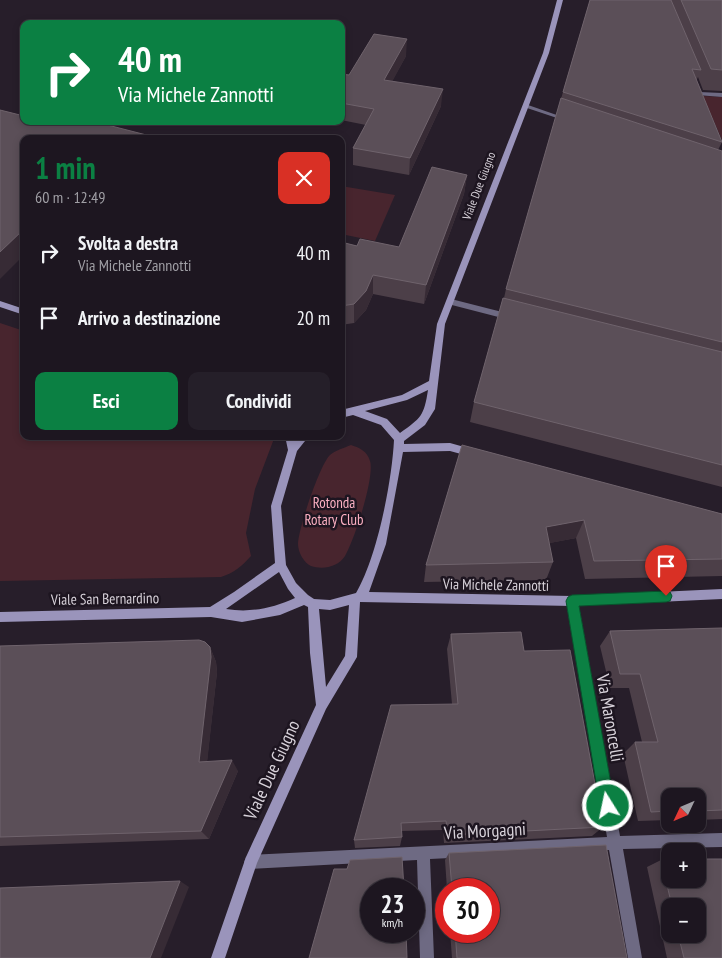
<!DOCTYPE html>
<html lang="it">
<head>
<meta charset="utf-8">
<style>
	:root { --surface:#1d1620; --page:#251f29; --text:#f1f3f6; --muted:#a09fa5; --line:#3b353e; --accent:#0b8043 }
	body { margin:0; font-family:"PT Sans Narrow",sans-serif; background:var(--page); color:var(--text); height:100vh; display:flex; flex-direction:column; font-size:19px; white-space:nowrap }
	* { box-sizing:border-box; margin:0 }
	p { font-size:16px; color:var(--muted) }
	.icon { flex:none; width:28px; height:28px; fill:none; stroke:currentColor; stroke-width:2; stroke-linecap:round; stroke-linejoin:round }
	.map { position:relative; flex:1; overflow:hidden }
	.panel { position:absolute; left:20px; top:135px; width:325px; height:305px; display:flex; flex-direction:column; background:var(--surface); border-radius:10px; box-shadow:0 2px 8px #0003,0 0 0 1px var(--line) }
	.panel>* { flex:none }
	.top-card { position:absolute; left:20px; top:20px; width:325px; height:105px; border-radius:10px; box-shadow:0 2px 8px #0003,0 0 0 1px var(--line); background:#0b8043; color:#fff; overflow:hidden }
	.needle { width:32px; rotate:226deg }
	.buttons { position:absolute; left:661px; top:788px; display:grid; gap:10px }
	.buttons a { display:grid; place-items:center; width:45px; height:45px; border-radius:10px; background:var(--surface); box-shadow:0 2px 8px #0003,0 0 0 1px var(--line); font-size:25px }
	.speed { position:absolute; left:360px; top:878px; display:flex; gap:10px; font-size:25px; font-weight:700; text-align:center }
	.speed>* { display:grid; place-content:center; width:65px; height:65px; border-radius:50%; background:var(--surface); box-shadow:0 2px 8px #0003,0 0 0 1px var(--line); line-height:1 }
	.speed small { font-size:12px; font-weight:400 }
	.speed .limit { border:8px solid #d22; background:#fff; color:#111 }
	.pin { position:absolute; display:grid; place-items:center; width:42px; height:42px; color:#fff; margin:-51px -21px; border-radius:50% 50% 50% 0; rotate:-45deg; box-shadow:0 0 5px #0007 }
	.pin .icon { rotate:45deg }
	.me { position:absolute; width:55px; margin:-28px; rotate:350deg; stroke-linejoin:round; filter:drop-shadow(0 0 4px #0008) }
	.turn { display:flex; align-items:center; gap:18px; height:105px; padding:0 15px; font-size:22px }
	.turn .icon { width:65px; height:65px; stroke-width:2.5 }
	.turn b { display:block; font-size:35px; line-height:42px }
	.round { display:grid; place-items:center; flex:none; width:52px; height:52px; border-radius:10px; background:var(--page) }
	.head { display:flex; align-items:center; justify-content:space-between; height:85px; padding:0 15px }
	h1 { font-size:30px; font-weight:700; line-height:38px; color:var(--accent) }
	.button { display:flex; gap:10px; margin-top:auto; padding:10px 15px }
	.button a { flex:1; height:58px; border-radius:10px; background:var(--accent); color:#fff; font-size:20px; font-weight:700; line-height:58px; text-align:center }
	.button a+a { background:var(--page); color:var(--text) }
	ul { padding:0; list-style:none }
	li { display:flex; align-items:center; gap:15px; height:65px; padding:0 15px }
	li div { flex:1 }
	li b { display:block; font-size:19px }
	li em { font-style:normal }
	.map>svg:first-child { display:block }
	.green { fill:#48252e }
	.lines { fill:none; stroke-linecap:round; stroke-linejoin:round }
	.street { fill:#6e6a83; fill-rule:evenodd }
	.secondary { fill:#9a94bb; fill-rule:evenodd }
	.wall { fill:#4c3f48; fill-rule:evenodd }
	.shaded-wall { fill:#372b35 }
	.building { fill:#5b4f58; stroke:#6f636c }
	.route { fill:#0b8043; stroke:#07532c }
	.labels { text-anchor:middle; stroke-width:5; stroke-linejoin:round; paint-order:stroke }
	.far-street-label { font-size:12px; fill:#d7d1d9; stroke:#1d1520 }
	.park-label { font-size:15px; fill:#fcb0c2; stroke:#1d1520 }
	.street-label { font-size:15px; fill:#d7d1d9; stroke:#1d1520 }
	.near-street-label { font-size:18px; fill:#d7d1d9; stroke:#1d1520 }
</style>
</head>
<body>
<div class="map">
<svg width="722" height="958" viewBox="0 0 722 958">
	<rect width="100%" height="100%" fill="#271e2a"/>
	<!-- green -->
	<g class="green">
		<path d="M 703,96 L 722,97 L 722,140 Z"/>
		<path d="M 341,186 L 395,195 L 375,241 L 341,234 Z"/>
		<path d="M 0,323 L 24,331 L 24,436 L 275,436 L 255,489 L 246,533 L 251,556 C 242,566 234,573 221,577 L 0,581 Z"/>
		<path d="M 351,445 C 360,448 367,451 370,461 C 375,477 354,541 345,556 C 338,567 323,570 311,566 C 304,563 298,552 298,544 C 298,530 320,464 330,455 C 336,450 344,448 351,445 Z"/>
	</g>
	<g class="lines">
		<!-- street -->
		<g class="street">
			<path d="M 699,92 L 722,93 L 722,97 L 697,95 L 696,94 Z"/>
			<path d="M 524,105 L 528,105 L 571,120 L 566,121 L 524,107 Z"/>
			<path d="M 451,299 L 510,314 L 514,317 L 510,320 L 448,304 L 447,302 Z"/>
			<path d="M 572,596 L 576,597 L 578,601 L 620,836 L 722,833 L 722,847 L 623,849 L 642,958 L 628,958 L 609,850 L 430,859 L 434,958 L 420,958 L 417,860 L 251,869 L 246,867 L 244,862 L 246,857 L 251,855 L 607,837 L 566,601 L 568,597 Z"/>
		</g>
		<!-- secondary -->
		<g class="secondary">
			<path d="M 557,0 L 563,0 L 549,53 L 445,324 L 435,409 L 425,425 L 404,441 L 404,444 L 450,443 L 475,450 L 477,453 L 475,456 L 472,457 L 450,451 L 403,452 L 386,544 L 369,592 L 572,596 L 722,589 L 722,599 L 572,606 L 360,602 L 357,657 L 326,709 L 257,863 L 225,958 L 211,958 L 246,857 L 316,705 L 310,653 L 308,607 L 304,605 L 280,615 L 242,622 L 211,617 L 0,622 L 0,612 L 210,607 L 234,592 L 275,563 L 271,506 L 288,450 L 285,436 L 295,436 L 296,440 L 298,436 L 309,436 L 297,451 L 281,506 L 286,565 L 296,583 L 308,595 L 314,599 L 330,600 L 356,593 C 377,558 392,481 394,440 L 381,425 L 353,415 L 341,418 L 341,410 L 402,395 L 429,381 L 437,324 L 543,53 ZM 428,390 C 424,416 421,418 400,433 L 387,419 L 365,411 L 407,400 ZM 279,572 L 288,589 L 295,598 C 273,608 251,613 226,609 ZM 349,605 L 345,656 L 326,687 L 319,609 L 330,610 Z"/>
			<path d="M 0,301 L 24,309 L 24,315 L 0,307 Z"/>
		</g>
	</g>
	<!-- wall -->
	<g class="wall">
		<path d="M 590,0 L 722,0 L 722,91 L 703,90 L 698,77 L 696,81 L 722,142 L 718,150 L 722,151 L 722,487 L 470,422 L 474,402 L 504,298 L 506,289 L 563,92 Z"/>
		<path d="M 406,56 L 392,81 L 441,106 L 409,175 L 353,165 L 353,148 L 366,125 L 341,120 L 341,74 L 349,75 Z"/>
		<path d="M 467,175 L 464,194 L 424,304 L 373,294 L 366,310 L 354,323 L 341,325 L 341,242 L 357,246 L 399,247 Z"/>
		<path d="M 462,445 L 722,514 L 722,576 L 585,579 L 576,538 L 549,543 L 553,562 L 546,580 L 424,582 L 426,565 Z"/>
		<path d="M 722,628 L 722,819 L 698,820 L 698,796 L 670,796 L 670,820 L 638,821 L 623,754 L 635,742 L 642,742 L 629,688 L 610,688 L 600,646 L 610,631 Z"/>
		<path d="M 451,634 L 524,651 L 603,827 L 592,836 L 444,843 L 443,830 L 401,831 L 402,837 L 400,846 L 355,848 L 354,840 L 452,704 L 447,649 Z"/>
		<path d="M 0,646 L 210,647 L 216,662 L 217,672 L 207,761 L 238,771 L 209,839 L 0,846 Z"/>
		<path d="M 449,853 L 627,958 L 452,958 L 450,931 L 489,931 L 489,889 L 447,889 L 445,860 Z"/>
		<path d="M 698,859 L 722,859 L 722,958 L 667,958 L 647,867 L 661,860 L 670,860 L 670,879 L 698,879 ZM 670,906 L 698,906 L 698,934 L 670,934 Z"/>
	</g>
	<!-- shaded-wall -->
	<g class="shaded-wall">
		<path d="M 407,39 L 406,56 L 384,97 L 384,80 Z"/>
		<path d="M 443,89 L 441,106 L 409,175 L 410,158 Z"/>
		<path d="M 467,175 L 464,194 L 424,304 L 426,285 Z"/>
		<path d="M 24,229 L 24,255 L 0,279 L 0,252 Z"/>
		<path d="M 373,275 L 373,294 L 366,310 L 354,323 L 354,304 Z"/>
		<path d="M 584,520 L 576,538 L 540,545 L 546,527 Z"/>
		<path d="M 210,647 L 216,662 L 217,672 L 206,773 L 199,762 Z"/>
		<path d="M 232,760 L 238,771 L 209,839 L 201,831 Z"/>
		<path d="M 180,881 L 189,887 L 161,958 L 150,958 Z"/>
	</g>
	<!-- building -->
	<g class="building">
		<path d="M 590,0 L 671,0 L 701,70 L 692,69 L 722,142 L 563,92 Z"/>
		<path d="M 681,0 L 722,0 L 722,70 L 711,69 Z"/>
		<path d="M 374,34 L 407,39 L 384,80 L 443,89 L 410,158 L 353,148 L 374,109 L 341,103 L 341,74 L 349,75 Z"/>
		<path d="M 561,98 L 722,151 L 722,342 L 506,289 Z"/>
		<path d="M 0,110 L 20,115 L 24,112 L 24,121 L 92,121 L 162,139 L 24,139 L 24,229 L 0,252 Z"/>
		<path d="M 432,167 L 467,175 L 426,285 L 373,275 L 366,291 L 354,304 L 341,306 L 341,242 L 357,246 L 360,239 L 399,247 Z"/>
		<path d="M 503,298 L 722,352 L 722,465 L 474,402 Z"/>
		<path d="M 462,445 L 722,514 L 722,559 L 594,561 L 584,520 L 546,527 L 553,562 L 426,565 Z"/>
		<path d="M 722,628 L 722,810 L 698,811 L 698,796 L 670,796 L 670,811 L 651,812 L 635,742 L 658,742 L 640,674 L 620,674 L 610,631 Z"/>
		<path d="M 521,632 L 524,651 L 570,650 L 603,827 L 448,835 L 446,821 L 401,823 L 402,837 L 354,840 L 391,705 L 458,704 L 451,634 Z"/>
		<path d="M 199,640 L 205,642 L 210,647 L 211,657 L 199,762 L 232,760 L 201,831 L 0,837 L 0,646 Z"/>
		<path d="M 606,845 L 627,958 L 457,958 L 455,931 L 489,931 L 489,889 L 452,889 L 449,853 Z"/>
		<path d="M 402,857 L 404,889 L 371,889 L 371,931 L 406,931 L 407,958 L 309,958 L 334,869 L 347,869 L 350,860 Z"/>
		<path d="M 698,859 L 722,859 L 722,958 L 684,958 L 678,934 L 698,934 L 698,906 L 672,906 L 661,860 L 670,860 L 670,879 L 698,879 Z"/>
		<path d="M 180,881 L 150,958 L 0,958 L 0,888 Z"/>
	</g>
	<!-- route -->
	<path class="route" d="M 666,591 L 670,592 L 672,596 L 670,601 L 666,602 L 579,606 L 615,806 L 613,811 L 608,813 L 603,811 L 600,806 L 566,601 L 568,597 L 572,595 Z"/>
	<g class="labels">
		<!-- far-street labels -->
		<g class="far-street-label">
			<text transform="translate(479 186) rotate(-69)" y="4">Viale Due Giugno</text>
		</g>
		<!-- park labels -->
		<g class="park-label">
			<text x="334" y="508">Rotonda<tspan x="334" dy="17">Rotary Club</tspan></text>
		</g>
		<!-- street labels -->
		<g class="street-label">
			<text transform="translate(496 585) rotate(1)" y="5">Via Michele Zannotti</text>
			<text transform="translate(105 599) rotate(-1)" y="5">Viale San Bernardino</text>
		</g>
		<!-- near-street labels -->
		<g class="near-street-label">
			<text transform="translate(610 718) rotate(80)" y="6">Via Maroncelli</text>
			<text transform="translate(272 770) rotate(-65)" y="6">Viale Due Giugno</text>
			<text transform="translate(485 831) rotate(-3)" y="6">Via Morgagni</text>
		</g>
	</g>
</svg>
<div class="buttons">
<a><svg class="needle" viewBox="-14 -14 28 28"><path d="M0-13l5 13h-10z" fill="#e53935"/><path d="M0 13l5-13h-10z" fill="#a09fa5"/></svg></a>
<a>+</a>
<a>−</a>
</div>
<div class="speed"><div>23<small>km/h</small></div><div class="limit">30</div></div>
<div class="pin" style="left:666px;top:596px;background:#d93025"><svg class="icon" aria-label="arrive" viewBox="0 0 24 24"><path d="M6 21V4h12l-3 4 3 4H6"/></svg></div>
<svg class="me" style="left:608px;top:806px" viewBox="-20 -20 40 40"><circle r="17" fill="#0b8043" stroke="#fff" stroke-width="3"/><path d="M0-11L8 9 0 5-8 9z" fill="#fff"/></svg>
<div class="top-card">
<div class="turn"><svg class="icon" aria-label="right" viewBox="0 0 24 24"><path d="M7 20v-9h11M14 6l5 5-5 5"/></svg><div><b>40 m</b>Via Michele Zannotti</div></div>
</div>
<section class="panel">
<div class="head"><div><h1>1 min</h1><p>60 m · 12:49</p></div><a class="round" style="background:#d93025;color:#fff"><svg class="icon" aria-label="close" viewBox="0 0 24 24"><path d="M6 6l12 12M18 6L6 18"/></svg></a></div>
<ul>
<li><svg class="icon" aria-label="right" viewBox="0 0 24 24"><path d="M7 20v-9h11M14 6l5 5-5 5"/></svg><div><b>Svolta a destra</b><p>Via Michele Zannotti</p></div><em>40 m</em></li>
<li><svg class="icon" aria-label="arrive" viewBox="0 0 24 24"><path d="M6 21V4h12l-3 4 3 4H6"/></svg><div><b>Arrivo a destinazione</b></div><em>20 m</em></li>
</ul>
<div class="button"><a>Esci</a><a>Condividi</a></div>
</section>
</div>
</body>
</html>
